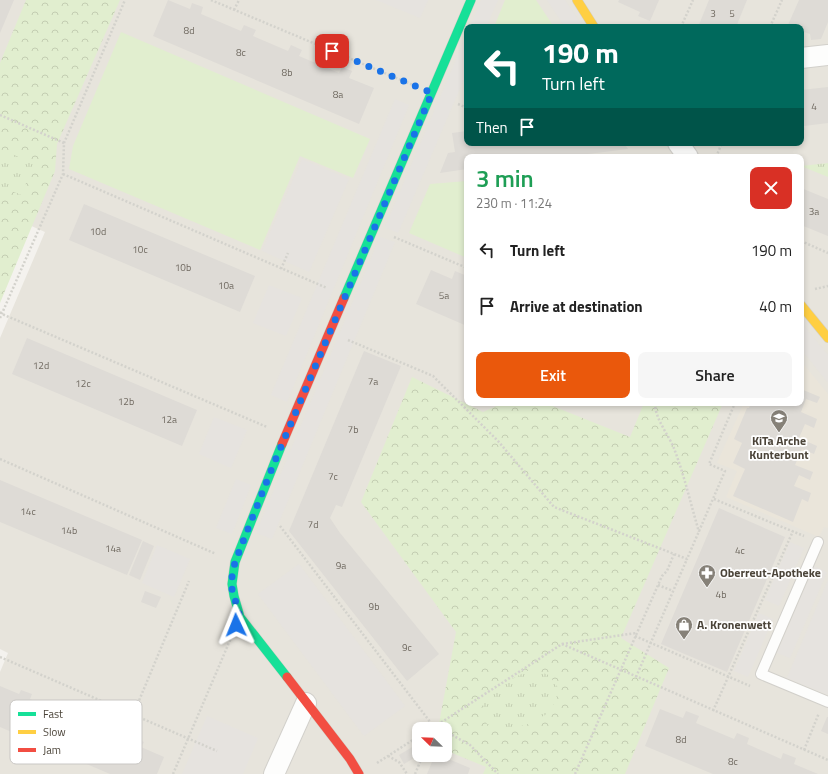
<!DOCTYPE html>
<html lang="en">
<head>
<meta charset="utf-8">
<style>
	:root { --surface:#fff; --page:#f6f6f6; --text:#222; --muted:#767676; --accent:#ea580c }
	body { margin:0; font-family:"Titillium Web",sans-serif; background:var(--page); color:var(--text); height:100vh; display:flex; flex-direction:column; font-size:15px; white-space:nowrap }
	* { box-sizing:border-box; margin:0 }
	p { font-size:13px; color:var(--muted) }
	.icon { flex:none; width:22px; height:22px; fill:none; stroke:currentColor; stroke-width:2; stroke-linecap:round; stroke-linejoin:round }
	.map { position:relative; flex:1; overflow:hidden }
	.panel { position:absolute; left:464px; top:154px; width:340px; height:252px; display:flex; flex-direction:column; background:var(--surface); border-radius:8px; box-shadow:0 2px 6px #0003 }
	.panel>* { flex:none }
	.top-card { position:absolute; left:464px; top:24px; width:340px; height:122px; border-radius:8px; box-shadow:0 2px 6px #0003; background:#00695c; color:#fff; overflow:hidden }
	.needle { width:26px; rotate:293deg }
	.buttons { position:absolute; left:412px; top:722px; display:grid; gap:8px }
	.buttons a { display:grid; place-items:center; width:40px; height:40px; border-radius:8px; background:var(--surface); box-shadow:0 2px 6px #0003; font-size:20px }
	.pin { position:absolute; display:grid; place-items:center; width:34px; height:34px; color:#fff; margin:-17px; border-radius:8px; box-shadow:0 2px 6px #0006 }
	.me { position:absolute; width:44px; margin:-22px; rotate:358deg; stroke-linejoin:round; filter:drop-shadow(0 0 3px #0008) }
	.turn { display:flex; align-items:center; gap:14px; height:84px; padding:0 12px; font-size:18px }
	.turn .icon { width:52px; height:52px; stroke-width:2.5 }
	.turn b { display:block; font-size:28px; line-height:34px }
	.then { display:flex; align-items:center; height:38px; padding:0 12px; background:#0003; gap:8px; font-size:15px }
	.round { display:grid; place-items:center; flex:none; width:42px; height:42px; border-radius:8px; background:var(--page) }
	.head { display:flex; align-items:center; justify-content:space-between; height:68px; padding:0 12px }
	h1 { font-size:24px; font-weight:600; line-height:30px; color:#1e9e55 }
	.cta { display:flex; gap:8px; margin-top:auto; padding:8px 12px }
	.cta a { flex:1; height:46px; border-radius:8px; background:var(--accent); color:#fff; font-size:16px; font-weight:600; line-height:46px; text-align:center }
	.cta a+a { background:var(--page); color:var(--text) }
	ul { padding:0; list-style:none }
	li { display:flex; align-items:center; gap:12px; height:56px; padding:0 12px }
	li div { flex:1 }
	li b { display:block; font-size:15px }
	li em { font-style:normal }
	.map>svg:first-child { display:block }
	.residential { fill:#e7e4dc; fill-rule:evenodd }
	.education { fill:#eae5da }
	.green { fill:#e1eecf }
	.forest { fill:url(#forest-crowns) }
	.park { fill:url(#park-tufts) }
	.parking { fill:#e6e3df }
	.building { fill:#dedbd6 }
	.lines { fill:none; stroke-linecap:round; stroke-linejoin:round }
	.lane-casing { stroke:#d2d0cb; stroke-width:12 }
	.street-casing { stroke:#d2d0cb; stroke-width:22 }
	.fast-casing { stroke:#d3cfc5; stroke-width:10 }
	.slow-casing { stroke:#d3cfc5; stroke-width:10 }
	.jam-casing { stroke:#d3cfc5; stroke-width:10 }
	.path { stroke:#d3d2cc; stroke-width:2.5; stroke-dasharray:2 2; stroke-linecap:butt }
	.lane { stroke:#fdfdfc; stroke-width:10 }
	.street { stroke:#fdfdfc; stroke-width:20 }
	.fast { stroke:#16e098; stroke-width:9 }
	.slow { stroke:#ffcf43; stroke-width:9 }
	.jam { stroke:#f24e42; stroke-width:9 }
	.route { stroke:#1a73e8; stroke-width:7; stroke-dasharray:0 12.6 }
	.labels { text-anchor:middle; stroke-width:3.5; stroke-linejoin:round; paint-order:stroke }
	.number-label { font-size:10px; fill:#706a61 }
	.poi-label { font-size:12px; font-weight:bold; fill:#4b4439; stroke:#fff; text-anchor:start }
	.key { fill:#fff; stroke:#c9c7c4; stroke-width:1 }
	.key-label { font-size:11px; fill:#4b4439 }
</style>
</head>
<body>
<div class="map">
<svg width="828" height="774" viewBox="0 0 828 774">
	<defs>
		<pattern id="forest-crowns" width="20" height="18" patternUnits="userSpaceOnUse"><rect width="20" height="18" fill="#e1eecf"/><path d="M2 6a3 3 0 1 1 6 0M12 15a3 3 0 1 1 6 0" fill="none" stroke="#c3cdb2"/></pattern>
		<pattern id="park-tufts" width="24" height="20" patternUnits="userSpaceOnUse"><rect width="24" height="20" fill="#e1eecf"/><path d="M3 7l-1-3M5 7V3M7 7l1-3M15 17l-1-3M17 17v-4M19 17l1-3" fill="none" stroke="#c3cdb2"/></pattern>
	</defs>
	<rect width="100%" height="100%" fill="#f4f2ee"/>
	<!-- residential -->
	<path class="residential" d="M 0,0 L 828,0 L 828,774 L 0,774 L 0,672 L 8,653 L 0,649 L 0,338 L 45,232 L 0,212 ZM 467,27 L 801,27 L 801,143 L 467,143 ZM 467,157 L 801,157 L 801,403 L 467,403 ZM 419,729 L 445,729 L 445,755 L 419,755 Z"/>
	<!-- education -->
	<path class="education" d="M 801,361 L 828,394 L 828,528 L 824,527 L 819,537 L 726,497 L 737,471 L 717,463 L 744,403 L 801,403 Z"/>
	<!-- green -->
	<g class="green">
		<path d="M 505,0 L 536,0 L 554,27 L 494,27 Z"/>
		<path d="M 121,32 L 370,139 L 353,178 L 300,156 L 260,250 L 69,169 L 73,146 Z"/>
		<path d="M 467,181 L 467,258 L 409,233 L 430,184 Z"/>
	</g>
	<!-- forest -->
	<g class="forest">
		<path d="M 26,0 L 120,0 L 57,144 L 55,171 L 0,303 L 0,63 Z"/>
		<path d="M 412,377 L 483,412 L 503,403 L 545,403 L 630,437 L 644,403 L 723,403 L 621,638 L 669,668 L 625,774 L 483,774 L 486,767 L 445,750 L 445,729 L 438,729 L 456,632 L 361,502 Z"/>
	</g>
	<!-- park -->
	<g class="park">
		<path d="M 0,149 L 34,164 L 21,195 L 0,186 Z"/>
		<path d="M 828,163 L 828,177 L 801,166 Z"/>
		<path d="M 531,669 L 549,675 L 559,689 L 554,704 L 549,713 L 528,724 L 502,731 L 490,729 C 488,725 485,722 484,718 C 474,694 515,678 531,669 Z"/>
	</g>
	<!-- parking -->
	<g class="parking">
		<path d="M 376,0 L 428,0 L 420,18 Z"/>
		<path d="M 481,0 L 498,0 L 486,27 L 470,27 Z"/>
		<path d="M 547,0 L 565,0 L 583,27 L 565,27 Z"/>
		<path d="M 467,34 L 467,72 L 398,233 L 385,227 Z"/>
		<path d="M 395,99 L 409,105 L 287,402 L 271,395 Z"/>
		<path d="M 302,159 L 349,179 L 309,272 L 262,251 Z"/>
		<path d="M 380,237 L 395,242 L 272,539 L 256,533 Z"/>
		<path d="M 269,285 L 302,298 L 286,336 L 253,323 Z"/>
		<path d="M 803,325 L 828,355 L 828,383 L 801,349 L 801,326 Z"/>
		<path d="M 214,417 L 247,430 L 231,468 L 199,454 Z"/>
		<path d="M 236,479 L 251,485 L 232,534 L 216,528 Z"/>
		<path d="M 790,542 L 804,548 L 779,606 L 765,600 Z"/>
		<path d="M 157,545 L 190,559 L 174,597 L 142,583 Z"/>
		<path d="M 299,564 L 405,706 L 364,736 L 258,594 Z"/>
		<path d="M 814,566 L 827,572 L 790,658 L 777,653 Z"/>
		<path d="M 828,580 L 828,695 L 787,678 Z"/>
		<path d="M 759,613 L 773,619 L 748,677 L 734,671 Z"/>
		<path d="M 207,716 L 258,738 L 243,774 L 182,774 Z"/>
	</g>
	<!-- building -->
	<g class="building">
		<path d="M 0,0 L 14,0 L 0,33 Z"/>
		<path d="M 168,0 L 190,9 L 192,3 L 203,7 L 201,14 L 241,31 L 244,25 L 256,30 L 253,36 L 288,51 L 291,45 L 302,50 L 299,56 L 339,73 L 342,67 L 352,71 L 349,78 L 374,88 L 359,124 L 153,36 Z"/>
		<path d="M 619,0 L 659,0 L 650,21 L 638,16 L 640,12 L 618,2 Z"/>
		<path d="M 709,0 L 747,0 L 736,27 L 698,27 Z"/>
		<path d="M 799,0 L 828,0 L 828,22 L 821,39 L 811,40 L 810,34 L 801,31 L 801,27 L 792,27 L 788,25 Z"/>
		<path d="M 828,87 L 828,123 L 804,126 L 805,130 L 801,130 L 801,90 Z"/>
		<path d="M 467,131 L 467,143 L 624,143 L 628,149 L 564,157 L 467,157 L 467,169 L 440,173 L 448,153 L 455,152 L 452,133 Z"/>
		<path d="M 801,188 L 828,199 L 828,236 L 801,225 Z"/>
		<path d="M 84,204 L 255,276 L 240,312 L 69,240 Z"/>
		<path d="M 431,270 L 452,279 L 455,271 L 467,276 L 465,285 L 467,285 L 467,326 L 416,304 Z"/>
		<path d="M 27,338 L 197,410 L 182,446 L 12,374 Z"/>
		<path d="M 364,351 L 401,366 L 342,507 L 336,505 L 330,518 L 340,533 L 439,654 L 407,681 L 289,531 Z"/>
		<path d="M 801,389 L 820,397 L 817,403 L 806,399 L 801,412 L 817,419 L 814,428 L 805,424 L 799,438 L 817,446 L 814,454 L 802,449 L 795,465 L 813,472 L 810,480 L 799,475 L 794,486 L 811,493 L 808,502 L 802,499 L 793,522 L 733,496 L 745,469 L 733,463 L 742,443 L 734,439 L 747,408 L 749,408 L 751,403 L 801,403 Z"/>
		<path d="M 0,480 L 142,540 L 127,575 L 0,522 Z"/>
		<path d="M 719,508 L 785,537 L 727,672 L 661,644 Z"/>
		<path d="M 143,541 L 154,546 L 140,580 L 129,575 Z"/>
		<path d="M 145,591 L 161,597 L 156,608 L 141,602 Z"/>
		<path d="M 0,686 L 19,694 L 21,690 L 32,694 L 30,699 L 75,719 L 77,713 L 88,718 L 86,723 L 131,743 L 133,737 L 144,742 L 141,747 L 164,757 L 157,774 L 110,774 L 0,727 Z"/>
		<path d="M 660,709 L 683,718 L 686,711 L 699,716 L 696,723 L 734,739 L 737,733 L 749,738 L 747,744 L 781,759 L 783,753 L 796,758 L 794,764 L 818,774 L 713,774 L 645,746 Z"/>
		<path d="M 827,717 L 828,717 L 828,734 L 821,731 Z"/>
		<path d="M 414,746 L 419,755 L 404,764 L 399,755 Z"/>
		<path d="M 435,755 L 439,755 L 470,768 L 468,774 L 427,774 Z"/>
	</g>
	<g class="lines">
		<!-- lane casing -->
		<g class="lane-casing">
			<path id="lane" d="M 818,542 L 761,674 L 828,702"/>
		</g>
		<!-- street casing -->
		<g class="street-casing">
			<g id="street">
				<path d="M 801,58 L 828,55"/>
				<path d="M 678,143 L 688,157"/>
				<path d="M 274,774 L 306,703"/>
			</g>
		</g>
		<!-- fast casing -->
		<g class="fast-casing">
			<g id="fast">
				<path d="M 344,298 L 471,0"/>
				<path d="M 282,444 L 235,562 L 232,584 L 234,596 L 240,617 L 287,677"/>
			</g>
		</g>
		<!-- slow casing -->
		<g class="slow-casing">
			<g id="slow">
				<path d="M 577,0 L 594,27"/>
				<path d="M 801,305 L 828,338"/>
			</g>
		</g>
		<!-- jam casing -->
		<g class="jam-casing">
			<g id="jam">
				<path d="M 282,444 L 344,298"/>
				<path d="M 287,677 L 350,759 L 359,774"/>
			</g>
		</g>
		<!-- path -->
		<g class="path">
			<path d="M 211,0 L 413,85"/>
			<path d="M 234,10 L 239,0"/>
			<path d="M 681,27 L 693,0"/>
			<path d="M 770,27 L 782,0"/>
			<path d="M 458,104 L 467,108"/>
			<path d="M 0,115 L 64,143"/>
			<path d="M 716,157 L 722,143"/>
			<path d="M 63,174 L 327,288"/>
			<path d="M 394,237 L 467,268"/>
			<path d="M 801,241 L 828,253"/>
			<path d="M 281,269 L 288,253"/>
			<path d="M 815,289 L 828,286"/>
			<path d="M 0,312 L 2,314 L 267,427"/>
			<path d="M 0,318 L 63,174 L 64,143 L 125,0"/>
			<path d="M 348,340 L 433,376 L 498,441 L 554,507 L 687,559 L 725,471 L 709,464 L 735,403"/>
			<path d="M 655,403 C 655,420 670,436 675,451 C 685,478 691,505 699,532"/>
			<path d="M 0,459 L 216,554"/>
			<path d="M 714,499 L 804,536"/>
			<path d="M 280,526 L 434,727 L 439,729"/>
			<path d="M 658,585 L 673,591"/>
			<path d="M 635,636 L 750,686"/>
			<path d="M 562,644 L 636,633"/>
			<path d="M 0,657 L 217,751"/>
			<path d="M 636,677 L 687,559"/>
			<path d="M 713,711 L 793,531"/>
			<path d="M 133,715 L 189,581"/>
			<path d="M 431,729 L 562,644 L 828,760"/>
			<path d="M 445,731 L 470,745 L 498,774"/>
			<path d="M 804,750 L 819,713"/>
			<path d="M 388,756 L 399,762 L 407,774"/>
			<path d="M 377,763 L 419,736"/>
			<path d="M 173,774 L 231,638"/>
			<path d="M 415,774 L 423,755"/>
			<path d="M 575,774 L 662,576 L 667,571 L 674,554"/>
		</g>
		<!-- lane -->
		<use href="#lane" class="lane"/>
		<!-- street -->
		<use href="#street" class="street"/>
		<!-- fast -->
		<use href="#fast" class="fast"/>
		<!-- slow -->
		<use href="#slow" class="slow"/>
		<!-- jam -->
		<use href="#jam" class="jam"/>
	</g>
	<g class="lines">
		<!-- route -->
		<path class="route" d="M 236,625 L 240,617 L 232,589 L 232,577 L 235,562 L 274,463 L 432,93 L 332,51"/>
	</g>
	<!-- icons -->
	<defs>
		<g id="school-pin" transform="scale(0.9)"><path d="M0 17L-7.5 6A9.5 9.5 0 1 1 7.5 6Z" fill="#868178" stroke="#fff"/><path d="M0-5L7-2L0 1L-7-2ZM-4 1L0 2.5L4 1V4Q0 6-4 4Z" fill="#fff"/></g>
		<g id="pharmacy-pin" transform="scale(0.9)"><path d="M0 17L-7.5 6A9.5 9.5 0 1 1 7.5 6Z" fill="#868178" stroke="#fff"/><path d="M-2-6h4v4h4v4h-4v4h-4v-4h-4v-4h4Z" fill="#fff"/></g>
		<g id="shop-pin" transform="scale(0.9)"><path d="M0 17L-7.5 6A9.5 9.5 0 1 1 7.5 6Z" fill="#868178" stroke="#fff"/><path d="M-5-2.5h2.3a2.7 3.5 0 0 1 5.4 0H5L5.5 6h-11ZM-1.5-2.5h3a1.5 2.3 0 0 0-3 0Z" fill="#fff"/></g>
	</defs>
	<g fill-rule="evenodd">
		<use href="#school-pin" x="779" y="418"/>
		<use href="#pharmacy-pin" x="707" y="573"/>
		<use href="#shop-pin" x="684" y="625"/>
	</g>
	<g class="labels">
		<!-- number labels -->
		<g class="number-label">
			<text x="713" y="17">3</text>
			<text x="732" y="17">5</text>
			<text x="189" y="34">8d</text>
			<text x="241" y="56">8c</text>
			<text x="287" y="76">8b</text>
			<text x="338" y="98">8a</text>
			<text x="814" y="110">4</text>
			<text x="814" y="215">3a</text>
			<text x="98" y="235">10d</text>
			<text x="140" y="253">10c</text>
			<text x="183" y="271">10b</text>
			<text x="226" y="289">10a</text>
			<text x="444" y="299">5a</text>
			<text x="41" y="369">12d</text>
			<text x="373" y="385">7a</text>
			<text x="83" y="387">12c</text>
			<text x="126" y="405">12b</text>
			<text x="169" y="423">12a</text>
			<text x="353" y="433">7b</text>
			<text x="333" y="480">7c</text>
			<text x="28" y="515">14c</text>
			<text x="313" y="528">7d</text>
			<text x="69" y="534">14b</text>
			<text x="113" y="552">14a</text>
			<text x="740" y="554">4c</text>
			<text x="341" y="569">9a</text>
			<text x="721" y="598">4b</text>
			<text x="374" y="610">9b</text>
			<text x="407" y="651">9c</text>
			<text x="681" y="743">8d</text>
			<text x="733" y="765">8c</text>
		</g>
		<!-- poi labels -->
		<g class="poi-label">
			<text x="779" y="445" text-anchor="middle">KiTa Arche<tspan x="779" dy="14">Kunterbunt</tspan></text>
			<text x="720" y="577">Oberreut-Apotheke</text>
			<text x="697" y="629">A. Kronenwett</text>
		</g>
	</g>
	<!-- legend -->
	<rect x="10" y="700" width="132" height="64" rx="6" class="key"/>
	<rect x="18" y="712" width="18" height="4" fill="#16e098"/>
	<rect x="18" y="730" width="18" height="4" fill="#ffcf43"/>
	<rect x="18" y="748" width="18" height="4" fill="#f24e42"/>
	<g class="key-label">
		<text x="43" y="718">Fast</text>
		<text x="43" y="736">Slow</text>
		<text x="43" y="754">Jam</text>
	</g>
</svg>
<div class="buttons">
<a><svg class="needle" viewBox="-14 -14 28 28"><path d="M0-13l5 13h-10z" fill="#e53935"/><path d="M0 13l5-13h-10z" fill="#767676"/></svg></a>
</div>
<div class="pin" style="left:332px;top:51px;background:#d93025"><svg class="icon" aria-label="arrive" viewBox="0 0 24 24"><path d="M6 21V4h12l-3 4 3 4H6"/></svg></div>
<svg class="me" style="left:236px;top:625px" viewBox="-20 -20 40 40"><path d="M0-17L14 15 0 8-14 15z" fill="#1a73e8" stroke="#fff" stroke-width="4"/></svg>
<div class="top-card">
<div class="turn"><svg class="icon" aria-label="left" viewBox="0 0 24 24"><path d="M17 20v-9H6M10 6l-5 5 5 5"/></svg><div><b>190 m</b>Turn left</div></div>
<div class="then">Then<svg class="icon" aria-label="arrive" viewBox="0 0 24 24"><path d="M6 21V4h12l-3 4 3 4H6"/></svg></div>
</div>
<section class="panel">
<div class="head"><div><h1>3 min</h1><p>230 m · 11:24</p></div><a class="round" style="background:#d93025;color:#fff"><svg class="icon" aria-label="close" viewBox="0 0 24 24"><path d="M6 6l12 12M18 6L6 18"/></svg></a></div>
<ul>
<li><svg class="icon" aria-label="left" viewBox="0 0 24 24"><path d="M17 20v-9H6M10 6l-5 5 5 5"/></svg><div><b>Turn left</b></div><em>190 m</em></li>
<li><svg class="icon" aria-label="arrive" viewBox="0 0 24 24"><path d="M6 21V4h12l-3 4 3 4H6"/></svg><div><b>Arrive at destination</b></div><em>40 m</em></li>
</ul>
<div class="cta"><a>Exit</a><a>Share</a></div>
</section>
</div>
</body>
</html>
